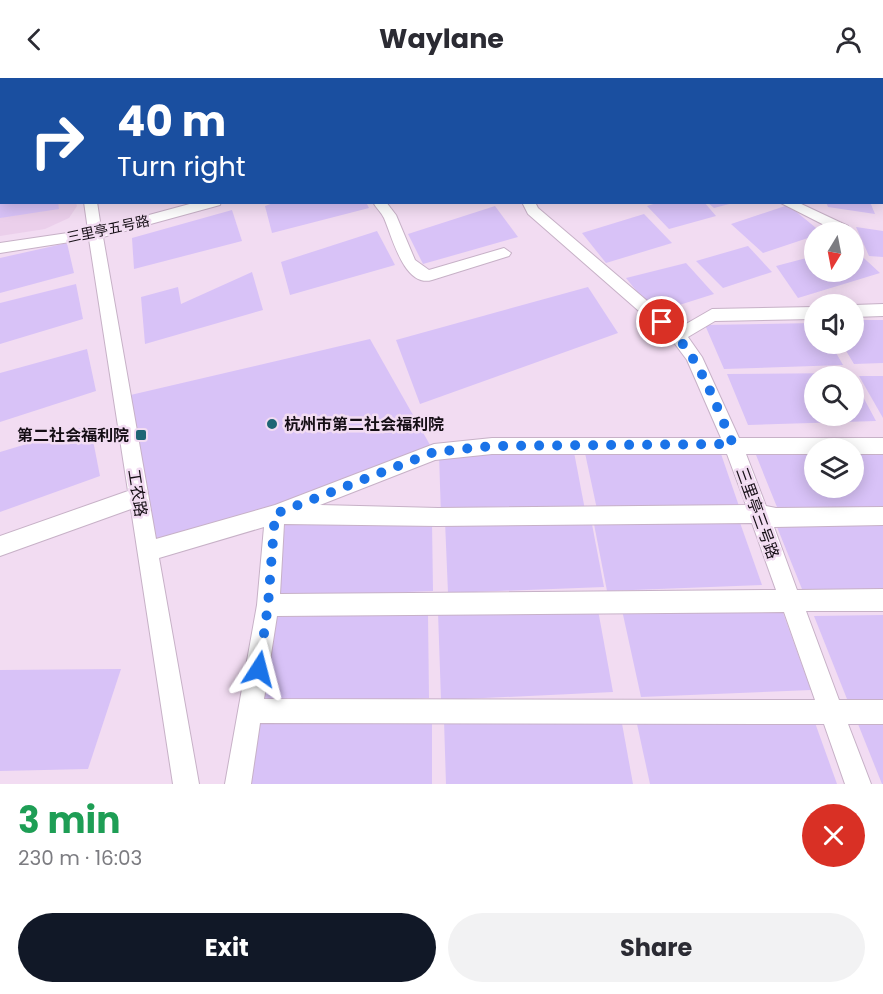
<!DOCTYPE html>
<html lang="en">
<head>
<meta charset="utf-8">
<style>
	:root { --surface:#fff; --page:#f2f2f3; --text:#2b2b33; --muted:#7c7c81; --accent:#111827 }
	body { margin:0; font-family:Poppins,"Noto Sans SC",sans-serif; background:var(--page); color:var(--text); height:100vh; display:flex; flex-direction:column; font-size:22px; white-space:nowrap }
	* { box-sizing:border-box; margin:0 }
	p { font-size:20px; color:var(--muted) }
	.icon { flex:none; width:33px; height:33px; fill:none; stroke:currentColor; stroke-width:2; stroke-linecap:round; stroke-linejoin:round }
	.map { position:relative; height:706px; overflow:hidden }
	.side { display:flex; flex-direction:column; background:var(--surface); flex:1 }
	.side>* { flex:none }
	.banner { position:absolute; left:0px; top:0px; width:884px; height:126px; box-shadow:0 3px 15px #0003; background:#1a4fa0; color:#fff; overflow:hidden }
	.needle { width:39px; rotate:190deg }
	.buttons { position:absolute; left:804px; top:144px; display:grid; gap:12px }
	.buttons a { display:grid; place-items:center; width:60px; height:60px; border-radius:50%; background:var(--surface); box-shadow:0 3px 15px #0003; font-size:30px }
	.pin { position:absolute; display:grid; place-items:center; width:51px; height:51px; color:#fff; margin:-26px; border:3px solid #fff; border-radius:50%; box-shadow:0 2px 6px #0007 }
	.me { position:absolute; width:66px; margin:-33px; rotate:9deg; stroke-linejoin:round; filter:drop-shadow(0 0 4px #0008) }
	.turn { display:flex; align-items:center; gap:21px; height:126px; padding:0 18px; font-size:27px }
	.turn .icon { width:78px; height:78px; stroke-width:2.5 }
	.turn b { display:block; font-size:42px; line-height:51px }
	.round { display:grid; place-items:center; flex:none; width:63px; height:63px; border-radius:32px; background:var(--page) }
	.headline { display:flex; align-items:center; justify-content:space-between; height:102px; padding:0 18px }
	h1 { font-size:36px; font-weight:700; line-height:45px; color:#1e9e55 }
	.cta { display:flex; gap:12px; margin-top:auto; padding:12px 18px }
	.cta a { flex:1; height:69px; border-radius:36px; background:var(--accent); color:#fff; font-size:24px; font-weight:700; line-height:69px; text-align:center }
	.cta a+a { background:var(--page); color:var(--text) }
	header { display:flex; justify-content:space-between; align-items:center; height:78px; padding:0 18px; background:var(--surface); font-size:27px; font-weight:700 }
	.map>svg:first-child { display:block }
	.built { fill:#ebcfeb }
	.building { fill:#d8c2f7 }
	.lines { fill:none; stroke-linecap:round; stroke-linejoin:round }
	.minor-casing { stroke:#c7b1c7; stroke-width:2 }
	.minor { fill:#fff; fill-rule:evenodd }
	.route { stroke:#1a73e8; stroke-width:10; stroke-dasharray:0 18 }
	.poi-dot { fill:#1e6674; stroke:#f2dcf2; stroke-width:2 }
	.labels { text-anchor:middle; stroke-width:5; stroke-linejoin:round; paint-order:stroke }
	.far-street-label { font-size:14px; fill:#150e15; stroke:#f2dcf2 }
	.poi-label { font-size:16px; font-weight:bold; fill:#150e15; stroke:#f2dcf2; text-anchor:start }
	.street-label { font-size:16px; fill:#150e15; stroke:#f2dcf2 }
</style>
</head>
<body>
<header><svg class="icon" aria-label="back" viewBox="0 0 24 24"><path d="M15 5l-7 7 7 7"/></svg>Waylane<svg class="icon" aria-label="person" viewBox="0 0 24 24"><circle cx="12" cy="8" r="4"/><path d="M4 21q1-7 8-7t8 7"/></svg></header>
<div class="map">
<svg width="883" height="706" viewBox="0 0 883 706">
	<rect width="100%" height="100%" fill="#f2dcf2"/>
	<!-- built -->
	<path class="built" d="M 0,0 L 43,1 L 2,2 L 2,124 L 76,125 L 77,128 L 69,140 L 45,151 L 0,158 Z"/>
	<!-- building -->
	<g class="building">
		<path d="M 0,124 L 58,124 L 59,131 L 0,140 Z"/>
		<path d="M 276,124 L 366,124 L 369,130 L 272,155 L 265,128 Z"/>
		<path d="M 660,124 L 704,124 L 716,138 L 669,151 L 647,128 Z"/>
		<path d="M 707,124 L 732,124 L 733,125 L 714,130 Z"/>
		<path d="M 826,124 L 870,124 L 875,136 L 828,129 Z"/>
		<path d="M 788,127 L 821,154 L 814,154 L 814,158 L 763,175 L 731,146 Z"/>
		<path d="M 495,128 L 518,159 L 423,186 L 408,156 Z"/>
		<path d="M 232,132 L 242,163 L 134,191 L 132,160 Z"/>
		<path d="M 644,136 L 672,165 L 606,185 L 582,155 Z"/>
		<path d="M 856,149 L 883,153 L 883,179 L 869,178 Z"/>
		<path d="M 377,153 L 395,187 L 290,217 L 281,184 Z"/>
		<path d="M 67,165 L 74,195 L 0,215 L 0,180 Z"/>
		<path d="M 748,168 L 772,194 L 723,210 L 696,183 Z"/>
		<path d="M 854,171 L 880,195 L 798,220 L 776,188 L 814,178 L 814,194 L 854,194 Z"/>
		<path d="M 686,185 L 714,216 L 654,235 L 626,200 Z"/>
		<path d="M 252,194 L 263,232 L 145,266 L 141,219 L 178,209 L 181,226 Z"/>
		<path d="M 76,206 L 83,241 L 0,266 L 0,225 Z"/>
		<path d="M 588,209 L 618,255 L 420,326 L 396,262 Z"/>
		<path d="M 854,242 L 883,242 L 883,285 L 854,286 L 842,266 L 854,266 Z"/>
		<path d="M 814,245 L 814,266 L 831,266 L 843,287 L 724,291 L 705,247 Z"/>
		<path d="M 370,261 L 434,374 L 148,473 L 122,319 Z"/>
		<path d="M 87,271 L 96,313 L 0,344 L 0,295 Z"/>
		<path d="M 849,295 L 851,298 L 814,298 L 814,338 L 854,338 L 854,302 L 876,343 L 748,347 L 727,296 Z"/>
		<path d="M 859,298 L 883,298 L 883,340 Z"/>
		<path d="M 90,347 L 100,398 L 0,434 L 0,374 Z"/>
		<path d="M 720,373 L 740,431 L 598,436 L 585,375 Z"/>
		<path d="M 574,374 L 585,432 L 441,438 L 439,376 Z"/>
		<path d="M 883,375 L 883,435 L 781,439 L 756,377 L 814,376 L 814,410 L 854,410 L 854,376 Z"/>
		<path d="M 738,439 L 762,507 L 607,513 L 593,441 Z"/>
		<path d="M 591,441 L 604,509 L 448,515 L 445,443 Z"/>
		<path d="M 883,442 L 883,513 L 804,516 L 775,444 Z"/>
		<path d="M 432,444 L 433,513 L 275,519 L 285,447 Z"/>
		<path d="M 781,529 L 811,612 L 641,619 L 622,532 Z"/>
		<path d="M 598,532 L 613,614 L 441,622 L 438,534 Z"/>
		<path d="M 428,536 L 429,620 L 255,628 L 267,539 Z"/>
		<path d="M 883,537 L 883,625 L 849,626 L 814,538 Z"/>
		<path d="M 121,591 L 88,691 L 0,693 L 0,592 Z"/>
		<path d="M 621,640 L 633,706 L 446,706 L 444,643 Z"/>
		<path d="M 814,642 L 837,706 L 650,706 L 637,646 Z"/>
		<path d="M 432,643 L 432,706 L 245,706 L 253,646 Z"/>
		<path d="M 858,646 L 883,646 L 883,706 L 882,706 Z"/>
	</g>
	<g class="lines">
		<!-- minor casing -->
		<g class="minor-casing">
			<g id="minor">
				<rect x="64" y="0" width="10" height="2"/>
				<path d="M 102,0 L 114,0 L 101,2 Z"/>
				<rect x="204" y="0" width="10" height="2"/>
				<path d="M 451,0 L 461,0 L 462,2 L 452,2 Z"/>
				<path d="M 603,0 L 620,0 L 621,2 L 604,2 Z"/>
				<path d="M 84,124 L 97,124 L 101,150 L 197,124 L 221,124 L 220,127 L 103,159 L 156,461 L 275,427 L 434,366 L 492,360 L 721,360 L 687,282 L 672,262 L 528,136 L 522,124 L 535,124 L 538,130 L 679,250 L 712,231 L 814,229 L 814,241 L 715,243 L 688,259 L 702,279 L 739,360 L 883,360 L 883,376 L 854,376 L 854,370 L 814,370 L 814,376 L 746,376 L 766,428 L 776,430 L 883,429 L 883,447 L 774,449 L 797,512 L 883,511 L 883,533 L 806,533 L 839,622 L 883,622 L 883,646 L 848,646 L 871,706 L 845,706 L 824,646 L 260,645 L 251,706 L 225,706 L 257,527 L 264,449 L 159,480 L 199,706 L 173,706 L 131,431 L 0,478 L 0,458 L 128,413 L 89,161 L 0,175 L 0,165 L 88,152 ZM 492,376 L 727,376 L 746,427 L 438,430 L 320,427 L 435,382 ZM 752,445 L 776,512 L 280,516 L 284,446 L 438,448 ZM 784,534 L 815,622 L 264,621 L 277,538 Z"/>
				<path d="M 373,124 L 386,124 L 396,137 L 415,182 L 429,192 L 504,170 L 511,175 L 509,178 L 432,202 C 404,210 392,158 384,140 C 381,134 376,130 373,124 Z"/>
				<path d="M 779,124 L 797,124 L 848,148 L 850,151 L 848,154 L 838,154 Z"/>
				<path d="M 883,226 L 883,238 L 854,239 L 854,227 Z"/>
			</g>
		</g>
		<!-- minor -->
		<use href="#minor" class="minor"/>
	</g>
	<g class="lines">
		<!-- route -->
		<path class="route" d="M 259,591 L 268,527 L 275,436 L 434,374 L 492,368 L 733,366 C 713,322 700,277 662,244"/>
	</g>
	<!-- markers -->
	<g class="poi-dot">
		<circle cx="272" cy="346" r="6"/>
		<rect x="135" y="351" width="12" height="12" rx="3"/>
	</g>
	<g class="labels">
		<!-- far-street labels -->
		<g class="far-street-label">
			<text transform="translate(108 151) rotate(-12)" y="5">三里亭五号路</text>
		</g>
		<!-- poi labels -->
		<g class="poi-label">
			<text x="284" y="352">杭州市第二社会福利院</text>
			<text x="129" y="363" text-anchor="end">第二社会福利院</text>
		</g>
		<!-- street labels -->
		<g class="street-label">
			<text transform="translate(138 415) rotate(81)" y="6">工农路</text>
			<text transform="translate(758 435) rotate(70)" y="6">三里亭三号路</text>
		</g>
	</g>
</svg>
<div class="buttons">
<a><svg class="needle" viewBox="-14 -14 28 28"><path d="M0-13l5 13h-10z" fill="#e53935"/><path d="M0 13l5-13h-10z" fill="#7c7c81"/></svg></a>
<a><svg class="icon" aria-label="sound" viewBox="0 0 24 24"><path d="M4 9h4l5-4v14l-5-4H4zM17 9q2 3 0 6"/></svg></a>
<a><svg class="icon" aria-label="search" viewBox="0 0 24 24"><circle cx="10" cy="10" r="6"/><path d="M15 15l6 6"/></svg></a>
<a><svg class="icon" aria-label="layers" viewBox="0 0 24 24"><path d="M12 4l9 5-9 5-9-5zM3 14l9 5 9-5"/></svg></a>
</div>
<div class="pin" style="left:662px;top:244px;background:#d93025"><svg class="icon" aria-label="arrive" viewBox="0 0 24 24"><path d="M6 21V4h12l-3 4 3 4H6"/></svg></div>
<svg class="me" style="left:259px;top:591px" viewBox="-20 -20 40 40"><path d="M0-17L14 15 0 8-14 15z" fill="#1a73e8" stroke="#fff" stroke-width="4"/></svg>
<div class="banner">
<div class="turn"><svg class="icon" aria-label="right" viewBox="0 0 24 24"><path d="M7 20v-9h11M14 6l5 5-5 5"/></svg><div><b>40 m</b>Turn right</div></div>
</div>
</div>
<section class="side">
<div class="headline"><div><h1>3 min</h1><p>230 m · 16:03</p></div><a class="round" style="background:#d93025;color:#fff"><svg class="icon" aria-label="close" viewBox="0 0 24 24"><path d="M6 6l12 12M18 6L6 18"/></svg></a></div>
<div class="cta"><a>Exit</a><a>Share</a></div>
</section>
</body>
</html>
